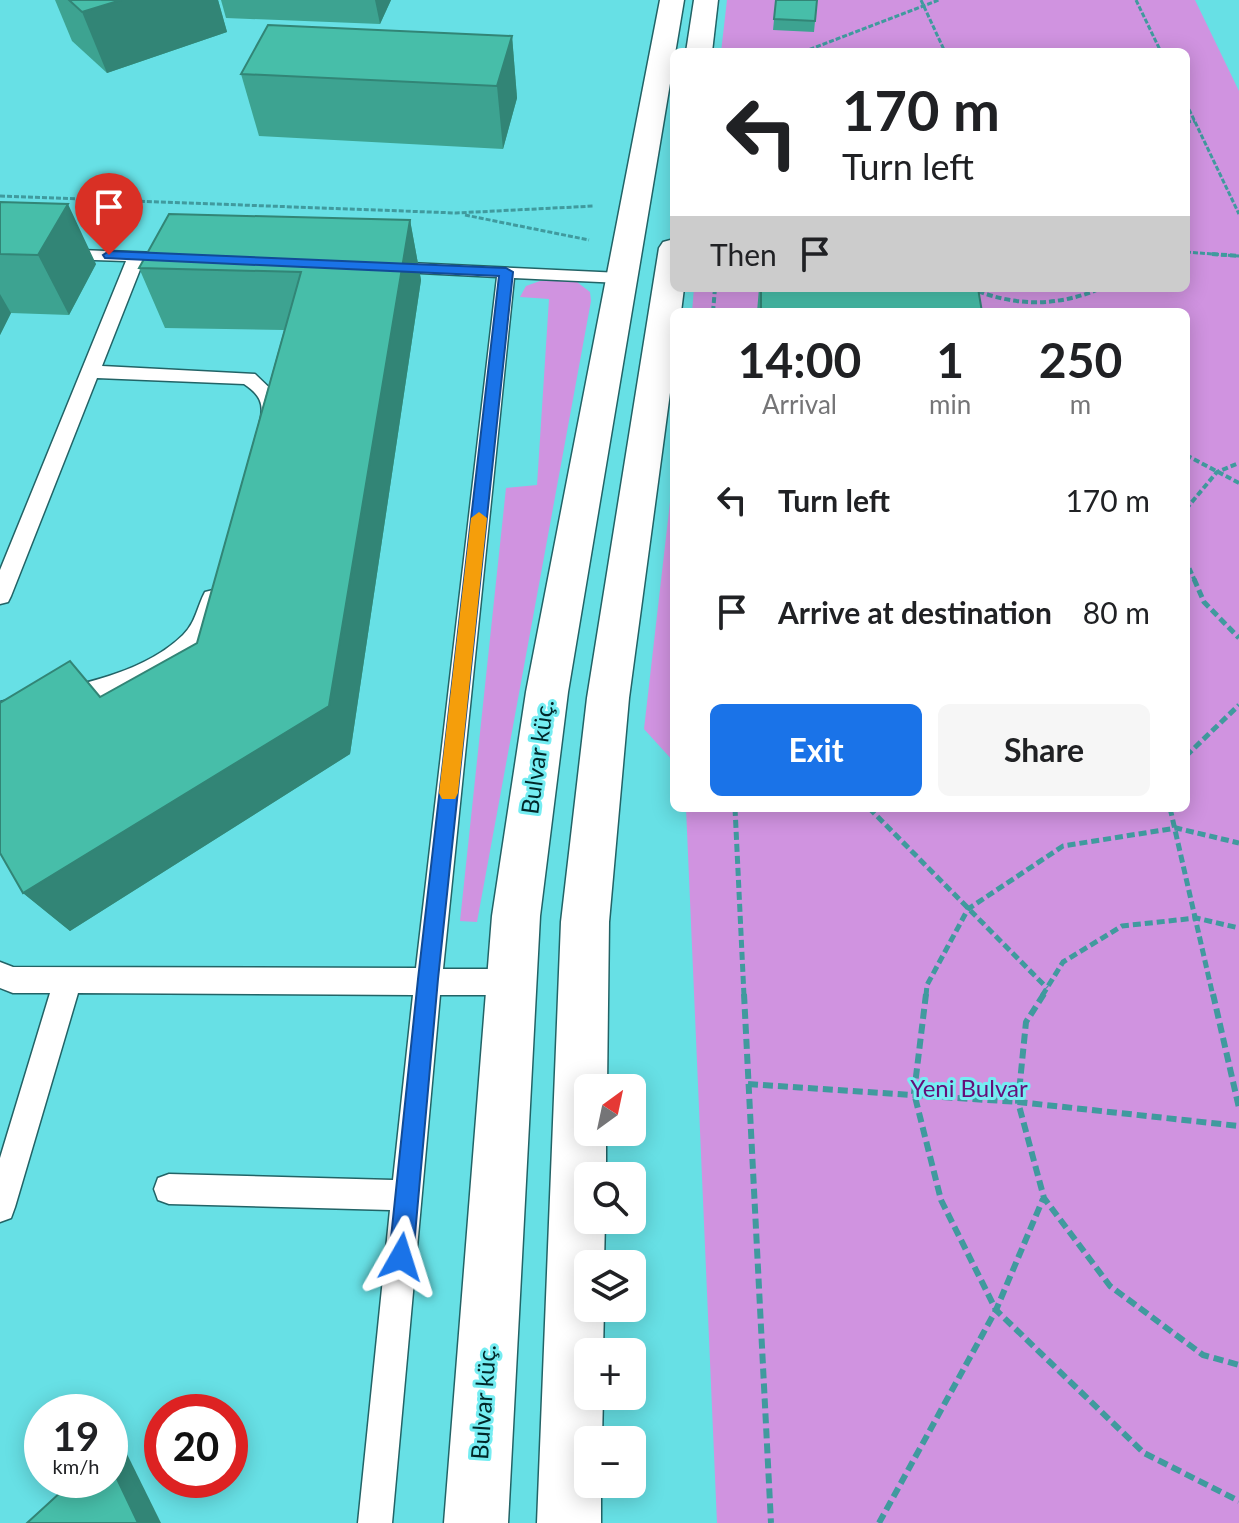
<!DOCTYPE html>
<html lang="en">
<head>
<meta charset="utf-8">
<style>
	:root { --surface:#fff; --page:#f6f6f6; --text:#202124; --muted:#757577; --accent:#1a73e8 }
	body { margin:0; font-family:Lato,sans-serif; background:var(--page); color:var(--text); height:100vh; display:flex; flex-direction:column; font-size:30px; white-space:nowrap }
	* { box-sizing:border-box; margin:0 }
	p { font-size:26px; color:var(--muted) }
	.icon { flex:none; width:44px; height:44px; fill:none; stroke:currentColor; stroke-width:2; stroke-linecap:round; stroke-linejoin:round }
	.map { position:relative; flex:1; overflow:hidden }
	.sheet { position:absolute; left:670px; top:308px; width:520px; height:504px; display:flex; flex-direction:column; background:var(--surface); border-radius:12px; box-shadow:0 4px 20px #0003 }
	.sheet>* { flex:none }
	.top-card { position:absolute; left:670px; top:48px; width:520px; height:244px; border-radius:12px; box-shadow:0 4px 20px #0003; background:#fff; color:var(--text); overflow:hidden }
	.needle { width:52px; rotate:33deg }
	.fabs { position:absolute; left:574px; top:1074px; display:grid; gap:16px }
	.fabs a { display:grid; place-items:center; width:72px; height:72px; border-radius:12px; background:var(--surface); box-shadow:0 4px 20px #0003; font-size:40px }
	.speed { position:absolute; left:24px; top:1394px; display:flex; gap:16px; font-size:40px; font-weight:700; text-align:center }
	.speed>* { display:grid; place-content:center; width:104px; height:104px; border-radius:50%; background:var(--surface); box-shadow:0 4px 20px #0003; line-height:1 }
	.speed small { font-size:20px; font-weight:400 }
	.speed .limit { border:12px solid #d22; background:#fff; color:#111 }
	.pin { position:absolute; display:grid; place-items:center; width:68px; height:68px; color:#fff; margin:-82px -34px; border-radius:50% 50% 50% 0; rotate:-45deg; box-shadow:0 0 8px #0007 }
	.pin .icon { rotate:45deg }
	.me { position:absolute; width:88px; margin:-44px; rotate:6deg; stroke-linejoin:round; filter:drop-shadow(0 0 6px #0008) }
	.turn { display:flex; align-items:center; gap:28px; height:168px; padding:0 40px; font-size:36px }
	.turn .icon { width:104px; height:104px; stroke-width:2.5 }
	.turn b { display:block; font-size:56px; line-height:68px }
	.then { display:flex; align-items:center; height:76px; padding:0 40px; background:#0003; gap:16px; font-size:30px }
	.eta { display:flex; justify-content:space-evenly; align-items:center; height:136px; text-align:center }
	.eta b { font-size:48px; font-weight:700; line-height:56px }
	.cta { display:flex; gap:16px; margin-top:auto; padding:16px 40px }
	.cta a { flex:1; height:92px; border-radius:12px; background:var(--accent); color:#fff; font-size:32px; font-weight:700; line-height:92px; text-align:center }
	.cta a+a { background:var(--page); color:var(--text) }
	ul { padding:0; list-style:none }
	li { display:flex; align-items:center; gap:24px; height:112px; padding:0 40px }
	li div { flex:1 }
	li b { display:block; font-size:30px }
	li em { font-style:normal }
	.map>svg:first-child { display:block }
	.green { fill:#d093e0 }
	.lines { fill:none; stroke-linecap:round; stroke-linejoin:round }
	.lane-casing { stroke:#226366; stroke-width:3 }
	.secondary-casing { stroke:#226366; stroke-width:3 }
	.path-far3 { stroke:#409a9e; stroke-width:3; stroke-dasharray:5 2; stroke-linecap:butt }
	.path-far2 { stroke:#409a9e; stroke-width:4; stroke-dasharray:6 3; stroke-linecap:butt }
	.path-far1 { stroke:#409a9e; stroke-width:5; stroke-dasharray:8 4; stroke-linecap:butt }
	.path { stroke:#409a9e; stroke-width:6; stroke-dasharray:10 5; stroke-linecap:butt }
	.lane { fill:#fff; fill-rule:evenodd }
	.secondary { fill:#fff; fill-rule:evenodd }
	.wall { fill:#3da391 }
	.shaded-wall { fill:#328576 }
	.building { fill:#47bea9; stroke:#328576; stroke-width:2 }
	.route { fill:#1a73e8; stroke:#114b97; stroke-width:2 }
	.slow { fill:#f59e0b }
	.labels { text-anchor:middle; stroke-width:6; stroke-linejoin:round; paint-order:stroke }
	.street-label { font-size:24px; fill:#002729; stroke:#75edf2 }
	.park-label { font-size:24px; fill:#650f78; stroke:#75edf2 }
</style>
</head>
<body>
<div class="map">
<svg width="1239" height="1523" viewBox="0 0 1239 1523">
	<rect width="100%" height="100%" fill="#67e0e5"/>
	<!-- green -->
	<g class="green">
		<path d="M 727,0 L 1195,0 L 1239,91 L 1239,1523 L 717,1523 L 686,808 L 1186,808 L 1186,312 L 692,312 L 694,288 L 1186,288 L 1186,52 L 721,52 Z"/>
		<path d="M 563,280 L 577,282 L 590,292 L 591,301 L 477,922 L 460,921 L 506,488 L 537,485 L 549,299 L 520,297 L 526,286 L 540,281 Z"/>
		<path d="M 674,467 L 674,762 L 644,729 Z"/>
	</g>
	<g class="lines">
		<!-- lane casing -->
		<g class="lane-casing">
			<g id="lane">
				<path d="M 0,247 L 185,254 L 187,258 L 179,263 L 143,262 L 102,366 L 255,374 L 278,396 L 282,407 L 280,422 L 270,429 L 260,422 C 265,403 259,394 244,384 L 97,378 L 11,596 L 8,602 L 0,604 L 0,570 L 126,261 L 0,257 Z"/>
				<path d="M 388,262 L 621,273 L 630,278 L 621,283 L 514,278 L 443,969 L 511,969 L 521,973 L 525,982 L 521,991 L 511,995 L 440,995 L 392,1523 L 358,1523 L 390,1210 L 169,1204 L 158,1200 L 154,1189 L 158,1178 L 169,1174 L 393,1180 L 413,995 L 78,993 L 15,1207 L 11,1218 L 0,1222 L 0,1158 L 50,993 L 13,993 L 0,988 L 0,962 L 13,967 L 416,968 L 497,277 L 382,271 L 380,267 Z"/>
				<path d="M 213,590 L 221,592 L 224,598 C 219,617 213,633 200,647 C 156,692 59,707 0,722 L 0,702 C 59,688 138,679 183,635 C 196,622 197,607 205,592 Z"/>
			</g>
		</g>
		<!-- secondary casing -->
		<g class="secondary-casing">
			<g id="secondary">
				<path d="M 660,0 L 684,0 L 568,692 L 540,916 L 508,1523 L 444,1523 L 492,916 L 526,692 Z"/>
				<path d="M 694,0 L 718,0 L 712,52 L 686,52 Z"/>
				<path d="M 674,239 L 674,288 L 684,288 L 681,312 L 674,312 L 674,363 L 629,698 L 609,922 L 607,1088 L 588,1088 L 588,1132 L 606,1132 L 606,1176 L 588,1176 L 588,1220 L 605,1220 L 604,1264 L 588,1264 L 588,1308 L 604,1308 L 603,1352 L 588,1352 L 588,1396 L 603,1396 L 602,1440 L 588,1440 L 588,1484 L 601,1484 L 601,1523 L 537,1523 L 561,922 L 587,698 L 659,248 L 663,242 Z"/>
			</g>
		</g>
		<!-- path-far3 -->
		<g class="path-far3">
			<path d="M 921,0 L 945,52"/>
			<path d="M 1136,0 L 1161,52"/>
			<path d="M 803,52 L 939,0"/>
			<path d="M 1186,103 L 1239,214"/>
			<path d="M 1186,122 L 1195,121"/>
			<path d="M 0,196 L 456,213 L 594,206"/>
			<path d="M 465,215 L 589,240"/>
			<path d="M 1186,252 L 1239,256"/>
		</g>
		<!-- path-far2 -->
		<g class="path-far2">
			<path d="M 1212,254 L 1239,256"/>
			<path d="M 970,288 C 1015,307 1057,307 1102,288"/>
			<path d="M 713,312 L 715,288"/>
			<path d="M 1186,455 L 1239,483"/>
			<path d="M 1186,509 L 1217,472 L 1239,463"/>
			<path d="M 1186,560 L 1195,581"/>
		</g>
		<!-- path-far1 -->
		<g class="path-far1">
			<path d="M 1194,579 L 1204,602 L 1239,638"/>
			<path d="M 1186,756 L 1239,705"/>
			<path d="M 735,808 L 744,996"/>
			<path d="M 869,808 L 1047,988"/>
			<path d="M 1170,808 L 1213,996"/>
			<path d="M 926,996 L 927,985 L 968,909 L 1063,846 L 1176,828 L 1239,843"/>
			<path d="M 1042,996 L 1063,962 L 1122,926 L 1196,918 L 1239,928"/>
		</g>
		<!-- path -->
		<g class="path">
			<path d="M 744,994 L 771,1523"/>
			<path d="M 926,994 L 914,1093 L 941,1200 L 996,1310 L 1144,1453 L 1239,1501"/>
			<path d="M 1044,994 L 1026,1022 L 1018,1102 L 1044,1198 L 1110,1286 L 1203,1355 L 1239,1365"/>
			<path d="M 1213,994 L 1239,1108"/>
			<path d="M 748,1084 L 1018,1102 L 1239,1126"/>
			<path d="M 879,1523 L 996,1310 L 1043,1199"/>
		</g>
		<!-- lane -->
		<use href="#lane" class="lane"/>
		<!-- secondary -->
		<use href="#secondary" class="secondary"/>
	</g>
	<!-- wall -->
	<g class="wall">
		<path d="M 55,0 L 218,0 L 227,32 L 107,73 L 72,41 Z"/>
		<path d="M 221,0 L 391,0 L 380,24 L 226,18 Z"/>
		<path d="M 776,0 L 815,21 L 814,32 L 773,30 Z"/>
		<path d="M 512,36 L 517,98 L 503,149 L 259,136 L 241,74 Z"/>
		<path d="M 0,202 L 96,264 L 69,315 L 11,313 L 0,335 Z"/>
		<path d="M 410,220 L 421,280 L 350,754 L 70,931 L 23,893 L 100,697 L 197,643 L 284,330 L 165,328 L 139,268 Z"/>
		<path d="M 759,288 L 978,288 L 982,312 L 757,312 Z"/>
	</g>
	<!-- shaded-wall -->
	<g class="shaded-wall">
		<path d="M 121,0 L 218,0 L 227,32 L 107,73 L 82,12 Z"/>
		<path d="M 375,0 L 391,0 L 380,24 Z"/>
		<path d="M 512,36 L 517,98 L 503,149 L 497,86 Z"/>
		<path d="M 68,204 L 96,264 L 69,315 L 38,255 Z"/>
		<path d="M 410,220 L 421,280 L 350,754 L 70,931 L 23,893 L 329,706 Z"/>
		<path d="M 0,294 L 11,313 L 0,335 Z"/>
		<path d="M 125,1450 L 161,1523 L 138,1523 L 110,1464 L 110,1452 Z"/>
	</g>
	<!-- building -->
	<g class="building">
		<path d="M 69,0 L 121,0 L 82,12 Z"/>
		<path d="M 776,0 L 817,0 L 815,21 L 774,19 Z"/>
		<path d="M 268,25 L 512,36 L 497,86 L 241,74 Z"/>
		<path d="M 0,202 L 68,204 L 38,255 L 0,254 Z"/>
		<path d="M 169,214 L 410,220 L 329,706 L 23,893 L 0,853 L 0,703 L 70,661 L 100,697 L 197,643 L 301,272 L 139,268 Z"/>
		<path d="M 761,288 L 978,288 L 982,312 L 761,312 Z"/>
		<path d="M 110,1464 L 138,1523 L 27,1523 L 74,1480 L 110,1480 Z"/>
	</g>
	<!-- route -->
	<path class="route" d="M 109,251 L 506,268 L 513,272 L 438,979 L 413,1257 L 409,1265 L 401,1269 L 393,1265 L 389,1257 L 418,979 L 499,276 L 105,258 L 103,255 Z"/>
	<!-- slow -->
	<path class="slow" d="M 479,512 L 487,518 L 458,793 L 455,799 L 442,799 L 439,793 L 471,518 Z"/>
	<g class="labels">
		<!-- street labels -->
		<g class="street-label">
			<text transform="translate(538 757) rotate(-82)" y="8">Bulvar küç.</text>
			<text transform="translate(484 1402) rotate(-86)" y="8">Bulvar küç.</text>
		</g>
		<!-- park labels -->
		<g class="park-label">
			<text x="969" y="1097">Yeni Bulvar</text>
		</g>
	</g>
</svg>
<div class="fabs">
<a><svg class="needle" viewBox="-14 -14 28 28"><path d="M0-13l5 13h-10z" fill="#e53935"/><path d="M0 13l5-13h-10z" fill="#757577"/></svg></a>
<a><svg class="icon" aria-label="search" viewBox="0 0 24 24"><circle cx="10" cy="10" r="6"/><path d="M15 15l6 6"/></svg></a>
<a><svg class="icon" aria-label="layers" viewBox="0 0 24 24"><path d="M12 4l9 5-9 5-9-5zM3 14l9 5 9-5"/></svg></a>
<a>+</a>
<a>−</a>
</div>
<div class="speed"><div>19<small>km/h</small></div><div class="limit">20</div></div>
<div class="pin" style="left:109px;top:255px;background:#d93025"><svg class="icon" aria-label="arrive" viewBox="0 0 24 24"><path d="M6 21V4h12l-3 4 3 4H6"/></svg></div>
<svg class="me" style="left:401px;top:1257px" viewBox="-20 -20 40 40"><path d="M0-17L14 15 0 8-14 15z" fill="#1a73e8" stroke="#fff" stroke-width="4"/></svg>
<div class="top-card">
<div class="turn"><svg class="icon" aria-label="left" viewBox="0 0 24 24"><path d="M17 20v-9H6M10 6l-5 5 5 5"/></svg><div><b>170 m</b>Turn left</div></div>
<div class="then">Then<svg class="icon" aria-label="arrive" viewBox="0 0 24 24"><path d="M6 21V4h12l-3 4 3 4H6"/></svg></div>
</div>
<section class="sheet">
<div class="eta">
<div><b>14:00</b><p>Arrival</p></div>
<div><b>1</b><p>min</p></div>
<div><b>250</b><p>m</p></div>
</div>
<ul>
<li><svg class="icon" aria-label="left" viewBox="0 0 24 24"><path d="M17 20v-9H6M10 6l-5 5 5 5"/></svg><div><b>Turn left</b></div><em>170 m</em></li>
<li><svg class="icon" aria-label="arrive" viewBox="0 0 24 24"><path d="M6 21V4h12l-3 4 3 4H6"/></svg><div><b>Arrive at destination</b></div><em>80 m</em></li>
</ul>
<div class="cta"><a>Exit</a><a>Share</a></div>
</section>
</div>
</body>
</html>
